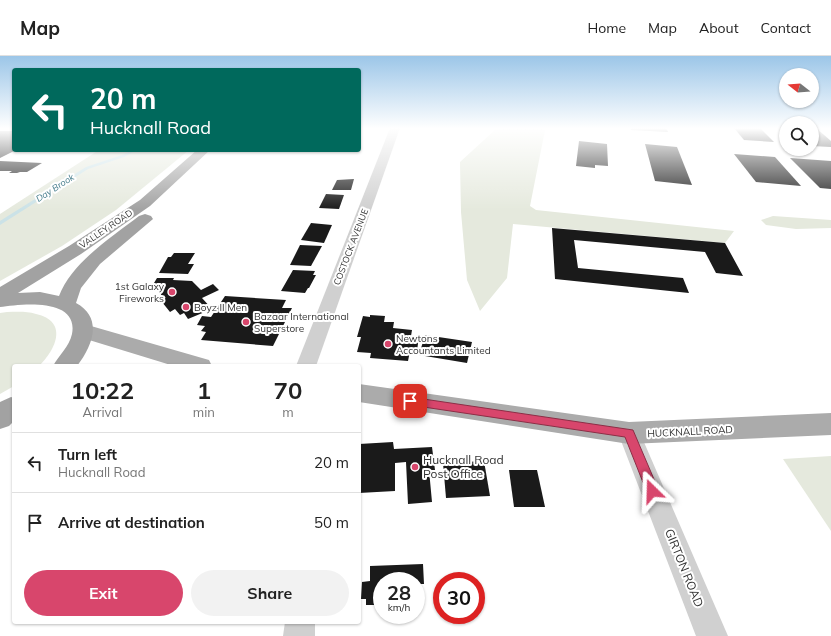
<!DOCTYPE html>
<html lang="en">
<head>
<meta charset="utf-8">
<style>
	:root { --surface:#fff; --page:#f2f2f2; --text:#222; --muted:#767676; --line:#e0e0e0; --accent:#d8466c }
	body { margin:0; font-family:Mulish,sans-serif; background:var(--page); color:var(--text); height:100vh; display:flex; flex-direction:column; font-size:15px; white-space:nowrap }
	* { box-sizing:border-box; margin:0 }
	p { font-size:13px; color:var(--muted) }
	.icon { flex:none; width:22px; height:22px; fill:none; stroke:currentColor; stroke-width:2; stroke-linecap:round; stroke-linejoin:round }
	.map { position:relative; flex:1; overflow:hidden }
	.details { position:absolute; left:12px; top:308px; width:349px; height:260px; display:flex; flex-direction:column; background:var(--surface); border-radius:4px; box-shadow:0 1px 3px #0004 }
	.details>* { flex:none }
	.top-card { position:absolute; left:12px; top:12px; width:349px; height:84px; border-radius:4px; box-shadow:0 1px 3px #0004; background:#00695c; color:#fff; overflow:hidden }
	.needle { width:26px; rotate:287deg }
	.tools { position:absolute; left:779px; top:12px; display:grid; gap:8px }
	.tools a { display:grid; place-items:center; width:40px; height:40px; border-radius:50%; background:var(--surface); box-shadow:0 1px 3px #0004; font-size:20px }
	.speed { position:absolute; left:373px; top:516px; display:flex; gap:8px; font-size:20px; font-weight:700; text-align:center }
	.speed>* { display:grid; place-content:center; width:52px; height:52px; border-radius:50%; background:var(--surface); box-shadow:0 1px 3px #0004; line-height:1 }
	.speed small { font-size:10px; font-weight:400 }
	.speed .limit { border:6px solid #d22; background:#fff; color:#111 }
	.pin { position:absolute; display:grid; place-items:center; width:34px; height:34px; color:#fff; margin:-17px; border-radius:8px; box-shadow:0 2px 6px #0006 }
	.me { position:absolute; width:44px; margin:-22px; rotate:338deg; stroke-linejoin:round; filter:drop-shadow(0 0 3px #0008) }
	.turn { display:flex; align-items:center; gap:14px; height:84px; padding:0 12px; font-size:18px }
	.turn .icon { width:52px; height:52px; stroke-width:2.5 }
	.turn b { display:block; font-size:28px; line-height:34px }
	.eta { display:flex; justify-content:space-evenly; align-items:center; height:68px; text-align:center }
	.eta b { font-size:24px; font-weight:700; line-height:28px }
	.cta { display:flex; gap:8px; margin-top:auto; padding:8px 12px }
	.cta a { flex:1; height:46px; border-radius:24px; background:var(--accent); color:#fff; font-size:16px; font-weight:700; line-height:46px; text-align:center }
	.cta a+a { background:var(--page); color:var(--text) }
	ul { padding:0; list-style:none }
	li { display:flex; align-items:center; gap:12px; height:60px; padding:0 12px; border-top:1px solid var(--line) }
	li div { flex:1 }
	li b { display:block; font-size:15px }
	li em { font-style:normal }
	header { display:flex; align-items:center; gap:24px; box-sizing:border-box; height:56px; padding:0 20px; background:var(--surface); border-bottom:1px solid var(--line) }
	header strong { font-size:19px }
	nav { display:flex; gap:22px; margin-inline-start:auto; font-size:14px }
	.map>svg:first-child { display:block }
	.green { fill:#e5e9dd }
	.lines { fill:none; stroke-linecap:round; stroke-linejoin:round }
	.stream { fill:#cbe2e7; fill-rule:evenodd }
	.building { fill:#1a1a1a }
	.minor { fill:#d0d0d0; fill-rule:evenodd }
	.primary { fill:#ababab; fill-rule:evenodd }
	.trunk { fill:#a2a2a2; fill-rule:evenodd }
	.route { fill:#d8466c; stroke:#8c2e46 }
	.poi-dot { fill:#d8466c; stroke:#fff; stroke-width:1.5 }
	.labels { text-anchor:middle; stroke-width:4; stroke-linejoin:round; paint-order:stroke }
	.far-water-label { font-size:9px; font-style:italic; fill:#437b8a; stroke:#fff }
	.far-street-label { font-size:9px; fill:#333; stroke:#fff }
	.poi-label { font-size:10px; fill:#333; stroke:#fff; text-anchor:start }
	.street-label { font-size:10px; fill:#333; stroke:#fff }
	.near-poi-label { font-size:12px; fill:#333; stroke:#fff; text-anchor:start }
	.near-street-label { font-size:12px; fill:#333; stroke:#fff }
</style>
</head>
<body>
<header>
<strong>Map</strong>
<nav><a>Home</a><a>Map</a><a>About</a><a>Contact</a></nav>
</header>
<div class="map">
<svg width="831" height="580" viewBox="0 0 831 580">
	<rect width="100%" height="100%" fill="#fff"/>
	<!-- green -->
	<g class="green">
		<path d="M 496,73 L 542,73 L 545,74 L 530,150 L 536,154 L 734,175 L 725,187 L 513,168 L 507,222 L 480,255 L 467,224 L 461,156 L 460,106 Z"/>
		<path d="M 99,94 L 189,94 L 116,154 L 62,190 L 0,225 L 0,158 Z"/>
		<path d="M 773,160 L 831,164 L 831,172 L 796,173 L 766,169 L 761,164 Z"/>
		<path d="M 7,256 C 17,256 26,255 36,258 C 68,265 57,293 39,310 L 14,310 L 14,330 L 0,338 L 0,257 Z"/>
		<path d="M 831,400 L 831,475 L 783,403 Z"/>
	</g>
	<g class="lines">
		<!-- stream -->
		<path class="stream" d="M 132,94 L 137,94 L 124,101 L 88,113 L 0,169 L 0,165 L 86,111 L 122,99 Z"/>
	</g>
	<!-- building -->
	<g class="building">
		<path d="M 631,72 L 666,72 L 668,76 L 631,74 Z"/>
		<path d="M 734,72 L 760,72 L 774,86 L 744,84 Z"/>
		<path d="M 812,72 L 816,72 L 831,85 L 831,91 L 812,90 Z"/>
		<path d="M 0,75 L 14,75 L 14,95 L 0,102 Z"/>
		<path d="M 579,85 L 607,88 L 608,110 L 595,109 L 595,112 L 576,110 Z"/>
		<path d="M 645,88 L 677,91 L 692,129 L 655,125 Z"/>
		<path d="M 734,98 L 775,101 L 801,130 L 756,126 Z"/>
		<path d="M 790,102 L 831,105 L 831,133 L 820,132 Z"/>
		<path d="M 0,105 L 42,107 L 27,116 L 20,116 L 17,117 L 9,117 L 12,115 L 0,115 Z"/>
		<path d="M 354,123 L 351,134 L 332,134 L 337,124 Z"/>
		<path d="M 326,138 L 344,139 L 339,153 L 319,152 Z"/>
		<path d="M 311,167 L 332,169 L 324,187 L 301,184 Z"/>
		<path d="M 552,172 L 725,187 L 743,220 L 716,217 L 705,196 L 574,184 L 578,212 L 683,222 L 689,237 L 555,223 Z"/>
		<path d="M 300,189 L 322,190 L 311,210 L 290,209 Z"/>
		<path d="M 174,197 L 195,197 L 188,208 L 194,208 L 188,218 L 159,217 L 168,201 L 171,201 Z"/>
		<path d="M 293,214 L 315,215 L 313,219 L 316,219 L 309,232 L 308,232 L 305,237 L 281,235 Z"/>
		<path d="M 157,222 L 174,222 L 173,224 L 192,225 L 201,234 L 213,228 L 219,234 L 202,242 L 212,253 L 188,263 L 184,257 L 180,259 L 175,253 L 170,256 L 162,246 L 165,245 L 154,227 Z"/>
		<path d="M 225,240 L 286,244 L 282,252 L 292,252 L 273,290 L 201,284 L 206,276 L 201,275 L 205,270 L 197,269 L 202,260 L 211,261 Z"/>
		<path d="M 370,259 L 385,260 L 384,266 L 394,266 L 393,272 L 412,274 L 411,280 L 419,280 L 417,295 L 410,295 L 408,305 L 370,302 L 371,297 L 357,296 L 361,281 L 357,281 L 363,260 L 370,261 Z"/>
		<path d="M 425,279 L 472,286 L 467,307 L 419,299 Z"/>
		<path d="M 393,386 L 394,393 L 432,391 L 435,414 L 429,414 L 432,446 L 408,448 L 406,406 L 395,407 L 395,435 L 359,437 L 359,388 Z"/>
		<path d="M 484,405 L 490,440 L 446,442 L 443,407 Z"/>
		<path d="M 509,414 L 537,414 L 545,451 L 514,451 Z"/>
		<path d="M 423,508 L 424,528 L 416,528 L 416,525 L 382,525 L 382,549 L 366,549 L 366,543 L 361,543 L 362,526 L 370,525 L 370,510 Z"/>
	</g>
	<g class="lines">
		<!-- minor -->
		<g class="minor">
			<path d="M 390,72 L 400,72 L 316,310 L 296,310 Z"/>
			<path d="M 629,368 L 637,370 L 640,377 L 728,580 L 696,580 L 618,377 L 621,370 Z"/>
			<path d="M 285,566 L 315,566 L 315,580 L 283,580 Z"/>
		</g>
		<!-- primary -->
		<g class="primary">
			<path d="M 84,268 L 209,304 L 212,310 L 174,310 L 76,280 L 73,275 L 76,270 Z"/>
			<path d="M 359,328 L 629,366 L 831,357 L 831,379 L 629,388 L 359,346 Z"/>
		</g>
		<!-- trunk -->
		<g class="trunk">
			<path d="M 197,94 L 210,94 L 150,150 L 81,198 L 18,237 L 40,236 L 59,240 C 72,206 112,181 139,160 L 145,158 L 151,160 L 153,163 L 100,208 L 81,232 L 76,247 C 104,262 92,291 77,310 L 53,310 C 59,299 69,291 72,278 C 79,241 21,248 0,251 L 0,231 L 69,190 L 140,144 Z"/>
			<path d="M 11,341 L 14,342 L 14,365 L 9,370 L 0,373 L 0,346 Z"/>
		</g>
	</g>
	<!-- sky -->
	<linearGradient id="sky" x2="0" y2="1"><stop stop-color="#9cc6e8"/><stop offset="0.47" stop-color="#fff"/><stop offset="1" stop-color="#fff" stop-opacity="0"/></linearGradient>
	<rect width="831" height="154" fill="url(#sky)"/>
	<!-- route -->
	<path class="route" d="M 410,341 L 633,374 L 659,435 L 657,439 L 652,441 L 648,439 L 625,381 L 410,349 L 407,348 L 405,345 L 407,342 Z"/>
	<!-- markers -->
	<g class="poi-dot">
		<circle cx="172" cy="236" r="4"/>
		<circle cx="186" cy="251" r="4"/>
		<circle cx="246" cy="266" r="4"/>
		<circle cx="388" cy="288" r="4"/>
		<circle cx="415" cy="411" r="4"/>
	</g>
	<g class="labels">
		<!-- far-water labels -->
		<g class="far-water-label">
			<text transform="translate(55 132) rotate(-33)" y="3">Day Brook</text>
		</g>
		<!-- far-street labels -->
		<g class="far-street-label">
			<text transform="translate(106 173) rotate(-34)" y="3">VALLEY ROAD</text>
			<text transform="translate(351 191) rotate(-69)" y="3">COSTOCK AVENUE</text>
		</g>
		<!-- poi labels -->
		<g class="poi-label">
			<text x="164" y="234" text-anchor="end">1st Galaxy<tspan x="164" dy="12">Fireworks</tspan></text>
			<text x="194" y="255">Boyz II Men</text>
			<text x="254" y="264">Bazaar International<tspan x="254" dy="12">Superstore</tspan></text>
			<text x="396" y="286">Newtons<tspan x="396" dy="12">Accountants Limited</tspan></text>
		</g>
		<!-- street labels -->
		<g class="street-label">
			<text transform="translate(690 375) rotate(-3)" y="4">HUCKNALL ROAD</text>
		</g>
		<!-- near-poi labels -->
		<g class="near-poi-label">
			<text x="423" y="408">Hucknall Road<tspan x="423" dy="14">Post Office</tspan></text>
		</g>
		<!-- near-street labels -->
		<g class="near-street-label">
			<text transform="translate(684 512) rotate(68)" y="4">GIRTON ROAD</text>
		</g>
	</g>
</svg>
<div class="tools">
<a><svg class="needle" viewBox="-14 -14 28 28"><path d="M0-13l5 13h-10z" fill="#e53935"/><path d="M0 13l5-13h-10z" fill="#767676"/></svg></a>
<a><svg class="icon" aria-label="search" viewBox="0 0 24 24"><circle cx="10" cy="10" r="6"/><path d="M15 15l6 6"/></svg></a>
</div>
<div class="speed"><div>28<small>km/h</small></div><div class="limit">30</div></div>
<div class="pin" style="left:410px;top:345px;background:#d93025"><svg class="icon" aria-label="arrive" viewBox="0 0 24 24"><path d="M6 21V4h12l-3 4 3 4H6"/></svg></div>
<svg class="me" style="left:652px;top:435px" viewBox="-20 -20 40 40"><path d="M0-17L14 15 0 8-14 15z" fill="#d8466c" stroke="#fff" stroke-width="4"/></svg>
<div class="top-card">
<div class="turn"><svg class="icon" aria-label="left" viewBox="0 0 24 24"><path d="M17 20v-9H6M10 6l-5 5 5 5"/></svg><div><b>20 m</b>Hucknall Road</div></div>
</div>
<section class="details">
<div class="eta">
<div><b>10:22</b><p>Arrival</p></div>
<div><b>1</b><p>min</p></div>
<div><b>70</b><p>m</p></div>
</div>
<ul>
<li><svg class="icon" aria-label="left" viewBox="0 0 24 24"><path d="M17 20v-9H6M10 6l-5 5 5 5"/></svg><div><b>Turn left</b><p>Hucknall Road</p></div><em>20 m</em></li>
<li><svg class="icon" aria-label="arrive" viewBox="0 0 24 24"><path d="M6 21V4h12l-3 4 3 4H6"/></svg><div><b>Arrive at destination</b></div><em>50 m</em></li>
</ul>
<div class="cta"><a>Exit</a><a>Share</a></div>
</section>
</div>
</body>
</html>
